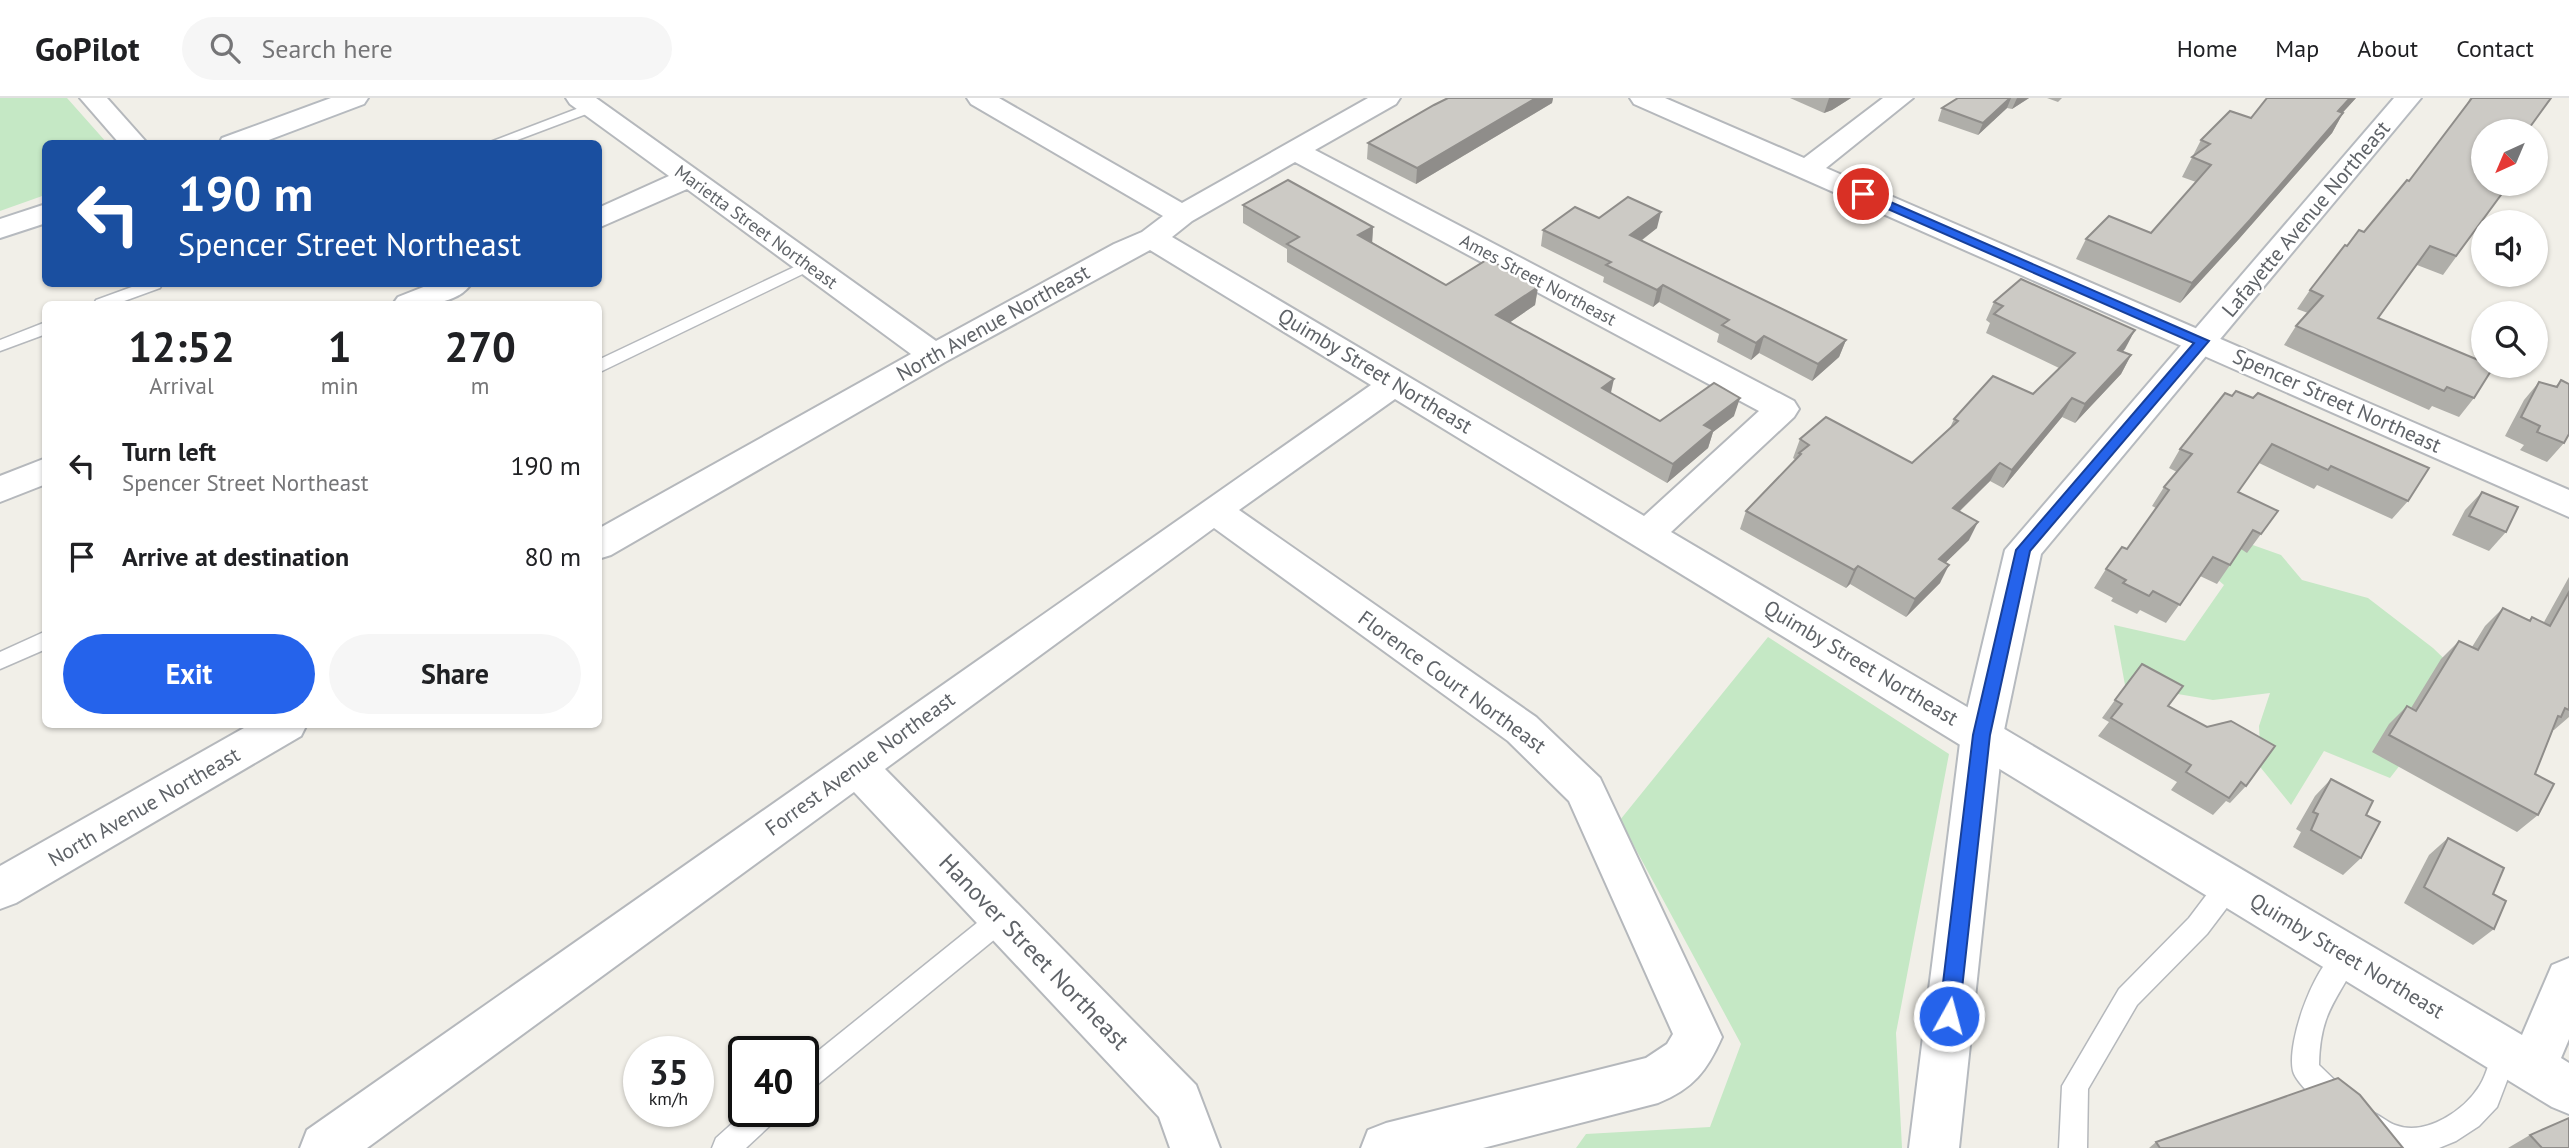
<!DOCTYPE html>
<html lang="en">
<head>
<meta charset="utf-8">
<style>
	:root { --surface:#fff; --page:#f6f6f6; --text:#202124; --muted:#757577; --line:#e0e0e0; --accent:#2563eb }
	body { margin:0; font-family:"PT Sans",sans-serif; background:var(--page); color:var(--text); height:100vh; display:flex; flex-direction:column; font-size:26px; white-space:nowrap }
	* { box-sizing:border-box; margin:0 }
	p { font-size:23px; color:var(--muted) }
	.icon { flex:none; width:38px; height:38px; fill:none; stroke:currentColor; stroke-width:2; stroke-linecap:round; stroke-linejoin:round }
	.map { position:relative; flex:1; overflow:hidden }
	.panel { position:absolute; left:42px; top:203px; width:560px; height:427px; display:flex; flex-direction:column; background:var(--surface); border-radius:10px; box-shadow:0 2px 5px #0004 }
	.panel>* { flex:none }
	.top-card { position:absolute; left:42px; top:42px; width:560px; height:147px; border-radius:10px; box-shadow:0 2px 5px #0004; background:#1a4fa0; color:#fff; overflow:hidden }
	.needle { width:46px; rotate:224deg }
	.tools { position:absolute; left:2471px; top:21px; display:grid; gap:14px }
	.tools a { display:grid; place-items:center; width:77px; height:77px; border-radius:50%; background:var(--surface); box-shadow:0 2px 5px #0004; font-size:35px }
	.speed { position:absolute; left:623px; top:938px; display:flex; gap:14px; font-size:35px; font-weight:700; text-align:center }
	.speed>* { display:grid; place-content:center; width:91px; height:91px; border-radius:50%; background:var(--surface); box-shadow:0 2px 5px #0004; line-height:1 }
	.speed small { font-size:18px; font-weight:400 }
	.speed .limit { border:4px solid #111; border-radius:10px; background:#fff; color:#111 }
	.pin { position:absolute; display:grid; place-items:center; width:60px; height:60px; color:#fff; margin:-30px; border:4px solid #fff; border-radius:50%; box-shadow:0 2px 7px #0007 }
	.me { position:absolute; width:77px; margin:-38px; rotate:7deg; stroke-linejoin:round; filter:drop-shadow(0 0 5px #0008) }
	.turn { display:flex; align-items:center; gap:24px; height:147px; padding:0 21px; font-size:32px }
	.turn .icon { width:91px; height:91px; stroke-width:2.5 }
	.turn b { display:block; font-size:49px; line-height:60px }
	.eta { display:flex; justify-content:space-evenly; align-items:center; height:119px; text-align:center }
	.eta b { font-size:42px; font-weight:600; line-height:49px }
	.action { display:flex; gap:14px; margin-top:auto; padding:14px 21px }
	.action a { flex:1; height:80px; border-radius:42px; background:var(--accent); color:#fff; font-size:28px; font-weight:600; line-height:80px; text-align:center }
	.action a+a { background:var(--page); color:var(--text) }
	ul { padding:0; list-style:none }
	li { display:flex; align-items:center; gap:21px; height:91px; padding:0 21px }
	li div { flex:1 }
	li b { display:block; font-size:26px }
	li em { font-style:normal }
	header { display:flex; align-items:center; gap:42px; box-sizing:border-box; height:98px; padding:0 35px; background:var(--surface); border-bottom:2px solid var(--line) }
	header strong { font-size:33px }
	nav { display:flex; gap:38px; margin-inline-start:auto; font-size:24px }
	.search { width:490px; height:63px; background:var(--page); display:flex; align-items:center; gap:18px; box-sizing:border-box; padding:0 24px; border-radius:38px; color:var(--muted); font-size:26px }
	.map>svg:first-child { display:block }
	.green { fill:#c5e8c5 }
	.lines { fill:none; stroke-linecap:round; stroke-linejoin:round }
	.lane-casing { stroke:#b5b8bc; stroke-width:3 }
	.street-casing { stroke:#b5b8bc; stroke-width:4 }
	.secondary-casing { stroke:#b6babf; stroke-width:4 }
	.lane { fill:#fff; fill-rule:evenodd }
	.street { fill:#fff; fill-rule:evenodd }
	.secondary { fill:#fff; fill-rule:evenodd }
	.wall { fill:#afaea9 }
	.shaded-wall { fill:#8f8d8a }
	.building { fill:#cccac5; stroke:#8f8d8a; stroke-width:2 }
	.route { fill:#2563eb; stroke:#184099; stroke-width:2 }
	.labels { text-anchor:middle; stroke-width:5; stroke-linejoin:round; paint-order:stroke }
	.far-street-label { font-size:18px; fill:#5f6368; stroke:#fff }
	.street-label { font-size:21px; fill:#5f6368; stroke:#fff }
	.near-street-label { font-size:24px; fill:#5f6368; stroke:#fff }
</style>
</head>
<body>
<header>
<strong>GoPilot</strong>
<div class="search"><svg class="icon" aria-label="search" viewBox="0 0 24 24"><circle cx="10" cy="10" r="6"/><path d="M15 15l6 6"/></svg>Search here</div>
<nav><a>Home</a><a>Map</a><a>About</a><a>Contact</a></nav>
</header>
<div class="map">
<svg width="2569" height="1050" viewBox="0 0 2569 1050">
	<rect width="100%" height="100%" fill="#f1efe8"/>
	<!-- green -->
	<g class="green">
		<path d="M 0,0 L 67,0 L 107,45 L 46,46 L 45,97 L 0,113 Z"/>
		<path d="M 2174,419 L 2281,457 L 2302,482 L 2368,500 L 2433,550 L 2484,599 L 2441,614 L 2390,680 L 2324,653 L 2291,707 L 2261,670 L 2259,628 L 2270,595 L 2213,602 L 2125,587 L 2114,527 L 2185,543 L 2224,487 L 2166,437 Z"/>
		<path d="M 1768,539 L 1949,656 L 1896,935 L 1902,1050 L 1576,1050 L 1586,1036 L 1710,1029 L 1741,946 L 1620,722 Z"/>
	</g>
	<g class="lines">
		<!-- lane casing -->
		<g class="lane-casing">
			<g id="lane">
				<path d="M 592,5 L 597,6 L 599,9 L 597,12 L 507,46 L 485,46 Z"/>
				<path d="M 809,162 L 815,164 L 817,167 L 815,170 L 598,275 L 598,262 Z"/>
				<path d="M 140,186 L 162,186 L 160,190 L 116,206 L 94,206 L 96,202 Z"/>
				<path d="M 46,224 L 46,236 L 0,253 L 0,242 Z"/>
				<path d="M 46,533 L 46,551 L 0,571 L 0,554 Z"/>
				<path d="M 2229,776 L 2238,779 L 2241,787 L 2238,795 L 2207,836 L 2137,907 L 2088,991 L 2087,1050 L 2059,1050 L 2062,988 L 2119,891 L 2189,820 L 2220,779 Z"/>
				<path d="M 1002,809 L 1011,812 L 1014,820 L 1011,828 L 812,991 L 803,995 L 803,965 L 993,812 Z"/>
				<path d="M 2346,847 L 2355,850 L 2359,858 C 2338,903 2320,912 2319,967 L 2349,996 L 2353,1005 L 2349,1014 L 2339,1018 C 2327,1013 2296,986 2293,973 C 2286,943 2317,857 2346,847 Z"/>
				<path d="M 2505,941 L 2514,945 L 2518,954 L 2497,1009 L 2479,1028 L 2456,1043 L 2439,1050 L 2383,1050 L 2361,1037 L 2357,1027 L 2361,1017 L 2371,1014 C 2380,1017 2387,1024 2395,1027 C 2426,1039 2465,1012 2480,987 C 2488,974 2490,958 2496,945 Z"/>
				<path d="M 746,1013 L 780,1013 L 776,1022 L 746,1050 L 712,1050 L 716,1040 Z"/>
			</g>
		</g>
		<!-- street casing -->
		<g class="street-casing">
			<g id="street">
				<path d="M 80,0 L 107,0 L 148,46 L 120,46 Z"/>
				<path d="M 566,0 L 596,0 L 936,243 L 1114,146 L 1142,134 L 1163,118 L 971,6 L 967,0 L 999,0 L 1182,105 L 1368,0 L 1400,0 L 1396,6 L 1315,52 L 1794,303 L 1799,311 L 1794,319 L 1671,434 L 2522,937 L 2552,867 L 2569,860 L 2569,941 L 2561,960 L 2569,965 L 2569,1016 L 2552,1009 L 1395,301 L 1239,412 L 1536,619 L 1600,680 L 1722,939 C 1707,973 1693,991 1658,1005 L 1483,1050 L 1361,1050 L 1368,1032 L 1386,1025 L 1646,960 L 1667,946 L 1673,936 L 1569,703 L 1508,643 L 1214,430 L 885,671 L 1196,987 L 1220,1050 L 1170,1050 L 1159,1019 L 854,694 L 367,1050 L 300,1050 L 307,1032 L 1371,287 L 1150,152 L 945,264 L 611,457 L 598,461 L 598,431 L 911,256 L 687,91 L 598,130 L 598,110 L 669,78 L 570,6 ZM 1295,64 L 1759,313 L 1644,418 L 1172,139 L 1192,123 Z"/>
				<path d="M 1630,0 L 1665,0 L 1804,60 L 1883,0 L 1913,0 L 1826,70 L 2569,392 L 2569,419 L 1634,6 Z"/>
				<path d="M 431,186 L 471,186 C 456,208 417,208 393,206 L 398,199 Z"/>
				<path d="M 46,360 L 46,386 L 0,404 L 0,378 Z"/>
				<path d="M 251,626 L 307,626 L 301,638 L 16,805 L 0,811 L 0,768 Z"/>
			</g>
		</g>
		<!-- secondary casing -->
		<g class="secondary-casing">
			<g id="secondary">
				<path d="M 331,0 L 368,0 L 364,6 L 258,46 L 219,46 L 222,40 Z"/>
				<path d="M 2394,0 L 2421,0 L 2041,456 L 2003,637 L 1959,1050 L 1909,1050 L 1961,637 L 2005,452 Z"/>
				<path d="M 46,106 L 46,125 L 0,140 L 0,121 Z"/>
			</g>
		</g>
		<!-- lane -->
		<use href="#lane" class="lane"/>
		<!-- street -->
		<use href="#street" class="street"/>
		<!-- secondary -->
		<use href="#secondary" class="secondary"/>
	</g>
	<!-- wall -->
	<g class="wall">
		<path d="M 1448,0 L 1553,0 L 1552,5 L 1416,86 L 1367,61 L 1368,45 Z"/>
		<path d="M 1790,0 L 1851,0 L 1832,12 L 1824,15 Z"/>
		<path d="M 1958,0 L 2029,0 L 2012,11 L 2007,10 L 1978,37 L 1938,23 L 1942,10 Z"/>
		<path d="M 2047,0 L 2062,0 L 2058,4 Z"/>
		<path d="M 2356,0 L 2342,15 L 2343,15 L 2332,35 L 2238,142 L 2180,205 L 2076,161 L 2086,141 L 2151,135 L 2196,84 L 2182,79 L 2201,42 L 2251,20 Z"/>
		<path d="M 2470,0 L 2551,0 L 2483,33 L 2509,86 L 2443,177 L 2417,167 L 2378,220 L 2474,300 L 2459,319 L 2432,308 L 2429,312 L 2284,247 L 2296,228 L 2308,215 L 2297,211 L 2310,192 L 2347,148 L 2364,134 L 2409,83 L 2467,6 Z"/>
		<path d="M 1243,107 L 1373,129 L 1372,144 L 1446,187 L 1538,189 L 1535,207 L 1509,225 L 1611,295 L 1660,323 L 1734,318 L 1713,334 L 1708,350 L 1667,385 L 1287,164 L 1287,151 L 1243,125 Z"/>
		<path d="M 1599,120 L 1657,130 L 1641,143 L 1846,242 L 1839,259 L 1812,283 L 1759,255 L 1751,262 L 1717,244 L 1719,236 L 1659,204 L 1653,209 L 1603,184 L 1604,179 L 1541,148 L 1543,132 Z"/>
		<path d="M 1994,204 L 2135,232 L 2122,254 L 2131,257 L 2121,276 L 2075,325 L 2062,319 L 2003,390 L 1990,383 L 1960,413 L 1969,442 L 1945,465 L 1940,485 L 1906,519 L 1850,486 L 1846,490 L 1740,431 L 1746,413 L 1796,362 L 1793,360 L 1800,341 L 1912,365 L 1949,332 L 1954,321 L 2033,296 L 2059,270 L 1986,235 L 1990,225 L 1986,222 Z"/>
		<path d="M 2561,282 L 2564,345 L 2547,364 L 2520,352 L 2524,347 L 2505,338 L 2524,302 L 2539,284 L 2556,288 Z"/>
		<path d="M 2225,295 L 2408,403 L 2392,421 L 2317,387 L 2314,391 L 2259,365 L 2238,394 L 2278,413 L 2247,455 L 2241,451 L 2217,486 L 2200,478 L 2166,525 L 2140,512 L 2137,516 L 2111,503 L 2113,500 L 2094,490 L 2106,471 L 2127,451 L 2156,410 L 2152,408 L 2164,389 L 2177,374 L 2169,370 L 2180,351 Z"/>
		<path d="M 2482,394 L 2506,434 L 2489,453 L 2452,437 L 2465,412 Z"/>
		<path d="M 2569,479 L 2569,619 L 2554,632 L 2553,632 L 2535,676 L 2538,717 L 2517,734 L 2372,654 L 2389,626 L 2407,608 L 2411,610 L 2441,561 L 2459,543 L 2472,549 L 2485,528 L 2503,510 L 2529,522 L 2532,519 L 2544,524 Z"/>
		<path d="M 2115,602 L 2168,608 L 2246,688 L 2230,705 L 2226,703 L 2213,717 L 2171,692 L 2177,684 L 2098,638 L 2109,624 L 2102,620 Z"/>
		<path d="M 2331,681 L 2366,717 L 2361,760 L 2343,777 L 2293,749 L 2301,734 L 2296,731 L 2315,698 Z"/>
		<path d="M 2448,740 L 2493,796 L 2494,831 L 2473,847 L 2404,805 L 2429,757 Z"/>
		<path d="M 2530,1037 L 2569,1050 L 2508,1050 Z"/>
		<path d="M 2156,1044 L 2403,1050 L 2149,1050 Z"/>
	</g>
	<!-- shaded-wall -->
	<g class="shaded-wall">
		<path d="M 1536,0 L 1553,0 L 1552,5 L 1416,86 L 1417,70 Z"/>
		<path d="M 1829,0 L 1851,0 L 1832,12 L 1824,15 Z"/>
		<path d="M 2010,0 L 2011,0 L 2007,10 L 1978,37 L 1983,25 Z"/>
		<path d="M 2017,0 L 2029,0 L 2012,11 Z"/>
		<path d="M 2350,0 L 2356,0 L 2326,33 L 2338,13 Z"/>
		<path d="M 2343,15 L 2332,35 L 2238,142 L 2180,205 L 2192,185 Z"/>
		<path d="M 1661,114 L 1657,130 L 1626,154 L 1630,137 Z"/>
		<path d="M 1373,129 L 1372,147 L 1358,137 Z"/>
		<path d="M 1663,187 L 1659,204 L 1653,209 L 1657,192 Z"/>
		<path d="M 1538,189 L 1535,207 L 1493,236 L 1496,217 Z"/>
		<path d="M 2135,232 L 2125,251 L 2108,270 L 2118,252 Z"/>
		<path d="M 1764,238 L 1759,255 L 1751,262 L 1756,245 Z"/>
		<path d="M 1846,242 L 1839,259 L 1812,283 L 1818,266 Z"/>
		<path d="M 2131,257 L 2121,276 L 2075,325 L 2085,306 Z"/>
		<path d="M 1614,281 L 1610,299 L 1602,290 Z"/>
		<path d="M 1740,300 L 1734,318 L 1713,334 L 1708,350 L 1667,385 L 1673,366 L 1704,327 Z"/>
		<path d="M 2072,300 L 2062,319 L 2003,390 L 2012,372 Z"/>
		<path d="M 2000,365 L 1990,383 L 1944,428 L 1953,410 Z"/>
		<path d="M 1978,424 L 1969,442 L 1930,480 L 1939,461 Z"/>
		<path d="M 1949,467 L 1940,485 L 1906,519 L 1915,501 Z"/>
		<path d="M 1858,468 L 1850,486 L 1846,490 L 1854,472 Z"/>
	</g>
	<!-- building -->
	<g class="building">
		<path d="M 1448,0 L 1536,0 L 1417,70 L 1368,45 L 1434,7 Z"/>
		<path d="M 1958,0 L 2010,0 L 1983,25 L 1942,10 Z"/>
		<path d="M 2267,0 L 2350,0 L 2338,13 L 2343,15 L 2250,122 L 2192,185 L 2086,141 L 2109,118 L 2151,135 L 2211,67 L 2192,59 L 2210,46 L 2201,42 L 2230,13 L 2251,20 Z"/>
		<path d="M 2472,0 L 2551,0 L 2527,33 L 2483,33 L 2483,86 L 2509,86 L 2456,158 L 2430,148 L 2378,220 L 2483,264 L 2483,268 L 2494,268 L 2474,300 L 2447,289 L 2444,293 L 2296,228 L 2323,198 L 2310,192 L 2345,147 L 2347,148 L 2359,132 L 2364,134 L 2407,82 L 2409,83 Z"/>
		<path d="M 1288,82 L 1373,129 L 1358,137 L 1446,187 L 1488,161 L 1538,189 L 1496,217 L 1614,281 L 1602,290 L 1660,323 L 1714,285 L 1740,300 L 1704,327 L 1713,332 L 1673,366 L 1287,146 L 1299,139 L 1243,107 Z"/>
		<path d="M 1628,99 L 1661,114 L 1630,137 L 1846,242 L 1818,266 L 1764,238 L 1756,245 L 1722,227 L 1729,222 L 1663,187 L 1657,192 L 1606,167 L 1611,164 L 1543,132 L 1575,109 L 1599,120 Z"/>
		<path d="M 2021,181 L 2135,232 L 2118,252 L 2131,257 L 2085,306 L 2072,300 L 2012,372 L 2000,365 L 1953,410 L 1978,424 L 1939,461 L 1949,467 L 1915,501 L 1858,468 L 1854,472 L 1746,413 L 1801,356 L 1799,355 L 1809,347 L 1800,341 L 1826,319 L 1912,365 L 1958,323 L 1954,321 L 1993,278 L 2033,296 L 2075,255 L 1994,216 L 2003,208 L 1994,204 Z"/>
		<path d="M 2561,282 L 2569,286 L 2569,336 L 2564,345 L 2537,334 L 2540,328 L 2521,319 L 2539,284 L 2557,289 Z"/>
		<path d="M 2236,293 L 2253,300 L 2258,295 L 2429,370 L 2408,403 L 2331,368 L 2328,372 L 2272,346 L 2238,394 L 2278,413 L 2261,436 L 2253,432 L 2230,467 L 2213,459 L 2180,507 L 2153,493 L 2149,498 L 2123,485 L 2126,482 L 2106,471 L 2122,449 L 2127,451 L 2169,392 L 2164,389 L 2192,356 L 2180,351 L 2225,295 L 2232,298 Z"/>
		<path d="M 2482,394 L 2518,409 L 2506,434 L 2469,418 Z"/>
		<path d="M 2569,494 L 2569,612 L 2565,610 L 2561,619 L 2558,618 L 2535,676 L 2554,686 L 2538,717 L 2389,637 L 2407,608 L 2416,613 L 2459,543 L 2478,552 L 2503,510 L 2530,523 L 2532,519 L 2550,528 Z"/>
		<path d="M 2142,566 L 2183,588 L 2168,608 L 2207,629 L 2231,623 L 2275,648 L 2246,688 L 2241,684 L 2229,700 L 2186,674 L 2191,667 L 2111,620 L 2122,606 L 2115,602 Z"/>
		<path d="M 2331,681 L 2373,703 L 2366,717 L 2380,724 L 2361,760 L 2311,732 L 2318,716 L 2313,714 Z"/>
		<path d="M 2448,740 L 2504,770 L 2493,796 L 2506,803 L 2494,831 L 2424,789 Z"/>
		<path d="M 2338,980 L 2360,997 L 2403,1050 L 2160,1050 L 2156,1044 Z"/>
		<path d="M 2569,1020 L 2569,1050 L 2542,1050 L 2530,1037 Z"/>
	</g>
	<!-- route -->
	<path class="route" d="M 1863,92 L 2209,243 L 2030,453 L 1990,637 L 1959,918 L 1956,924 L 1949,927 L 1942,924 L 1939,918 L 1973,637 L 2016,452 L 2194,245 L 1858,98 L 1857,96 Z"/>
	<g class="labels">
		<!-- far-street labels -->
		<g class="far-street-label">
			<text transform="translate(756 129) rotate(36)" y="6">Marietta Street Northeast</text>
			<text transform="translate(1538 182) rotate(28)" y="6">Ames Street Northeast</text>
		</g>
		<!-- street labels -->
		<g class="street-label">
			<text transform="translate(2306 121) rotate(-50)" y="7">Lafayette Avenue Northeast</text>
			<text transform="translate(993 225) rotate(-29)" y="7">North Avenue Northeast</text>
			<text transform="translate(1375 273) rotate(31)" y="7">Quimby Street Northeast</text>
			<text transform="translate(2337 303) rotate(24)" y="7">Spencer Street Northeast</text>
			<text transform="translate(1861 565) rotate(31)" y="7">Quimby Street Northeast</text>
			<text transform="translate(1452 584) rotate(36)" y="7">Florence Court Northeast</text>
			<text transform="translate(860 666) rotate(-36)" y="7">Forrest Avenue Northeast</text>
			<text transform="translate(144 709) rotate(-30)" y="7">North Avenue Northeast</text>
			<text transform="translate(2347 858) rotate(31)" y="7">Quimby Street Northeast</text>
		</g>
		<!-- near-street labels -->
		<g class="near-street-label">
			<text transform="translate(1034 854) rotate(46)" y="8">Hanover Street Northeast</text>
		</g>
	</g>
</svg>
<div class="tools">
<a><svg class="needle" viewBox="-14 -14 28 28"><path d="M0-13l5 13h-10z" fill="#e53935"/><path d="M0 13l5-13h-10z" fill="#757577"/></svg></a>
<a><svg class="icon" aria-label="sound" viewBox="0 0 24 24"><path d="M4 9h4l5-4v14l-5-4H4zM17 9q2 3 0 6"/></svg></a>
<a><svg class="icon" aria-label="search" viewBox="0 0 24 24"><circle cx="10" cy="10" r="6"/><path d="M15 15l6 6"/></svg></a>
</div>
<div class="speed"><div>35<small>km/h</small></div><div class="limit">40</div></div>
<div class="pin" style="left:1863px;top:96px;background:#d93025"><svg class="icon" aria-label="arrive" viewBox="0 0 24 24"><path d="M6 21V4h12l-3 4 3 4H6"/></svg></div>
<svg class="me" style="left:1949px;top:918px" viewBox="-20 -20 40 40"><circle r="17" fill="#2563eb" stroke="#fff" stroke-width="3"/><path d="M0-11L8 9 0 5-8 9z" fill="#fff"/></svg>
<div class="top-card">
<div class="turn"><svg class="icon" aria-label="left" viewBox="0 0 24 24"><path d="M17 20v-9H6M10 6l-5 5 5 5"/></svg><div><b>190 m</b>Spencer Street Northeast</div></div>
</div>
<section class="panel">
<div class="eta">
<div><b>12:52</b><p>Arrival</p></div>
<div><b>1</b><p>min</p></div>
<div><b>270</b><p>m</p></div>
</div>
<ul>
<li><svg class="icon" aria-label="left" viewBox="0 0 24 24"><path d="M17 20v-9H6M10 6l-5 5 5 5"/></svg><div><b>Turn left</b><p>Spencer Street Northeast</p></div><em>190 m</em></li>
<li><svg class="icon" aria-label="arrive" viewBox="0 0 24 24"><path d="M6 21V4h12l-3 4 3 4H6"/></svg><div><b>Arrive at destination</b></div><em>80 m</em></li>
</ul>
<div class="action"><a>Exit</a><a>Share</a></div>
</section>
</div>
</body>
</html>
